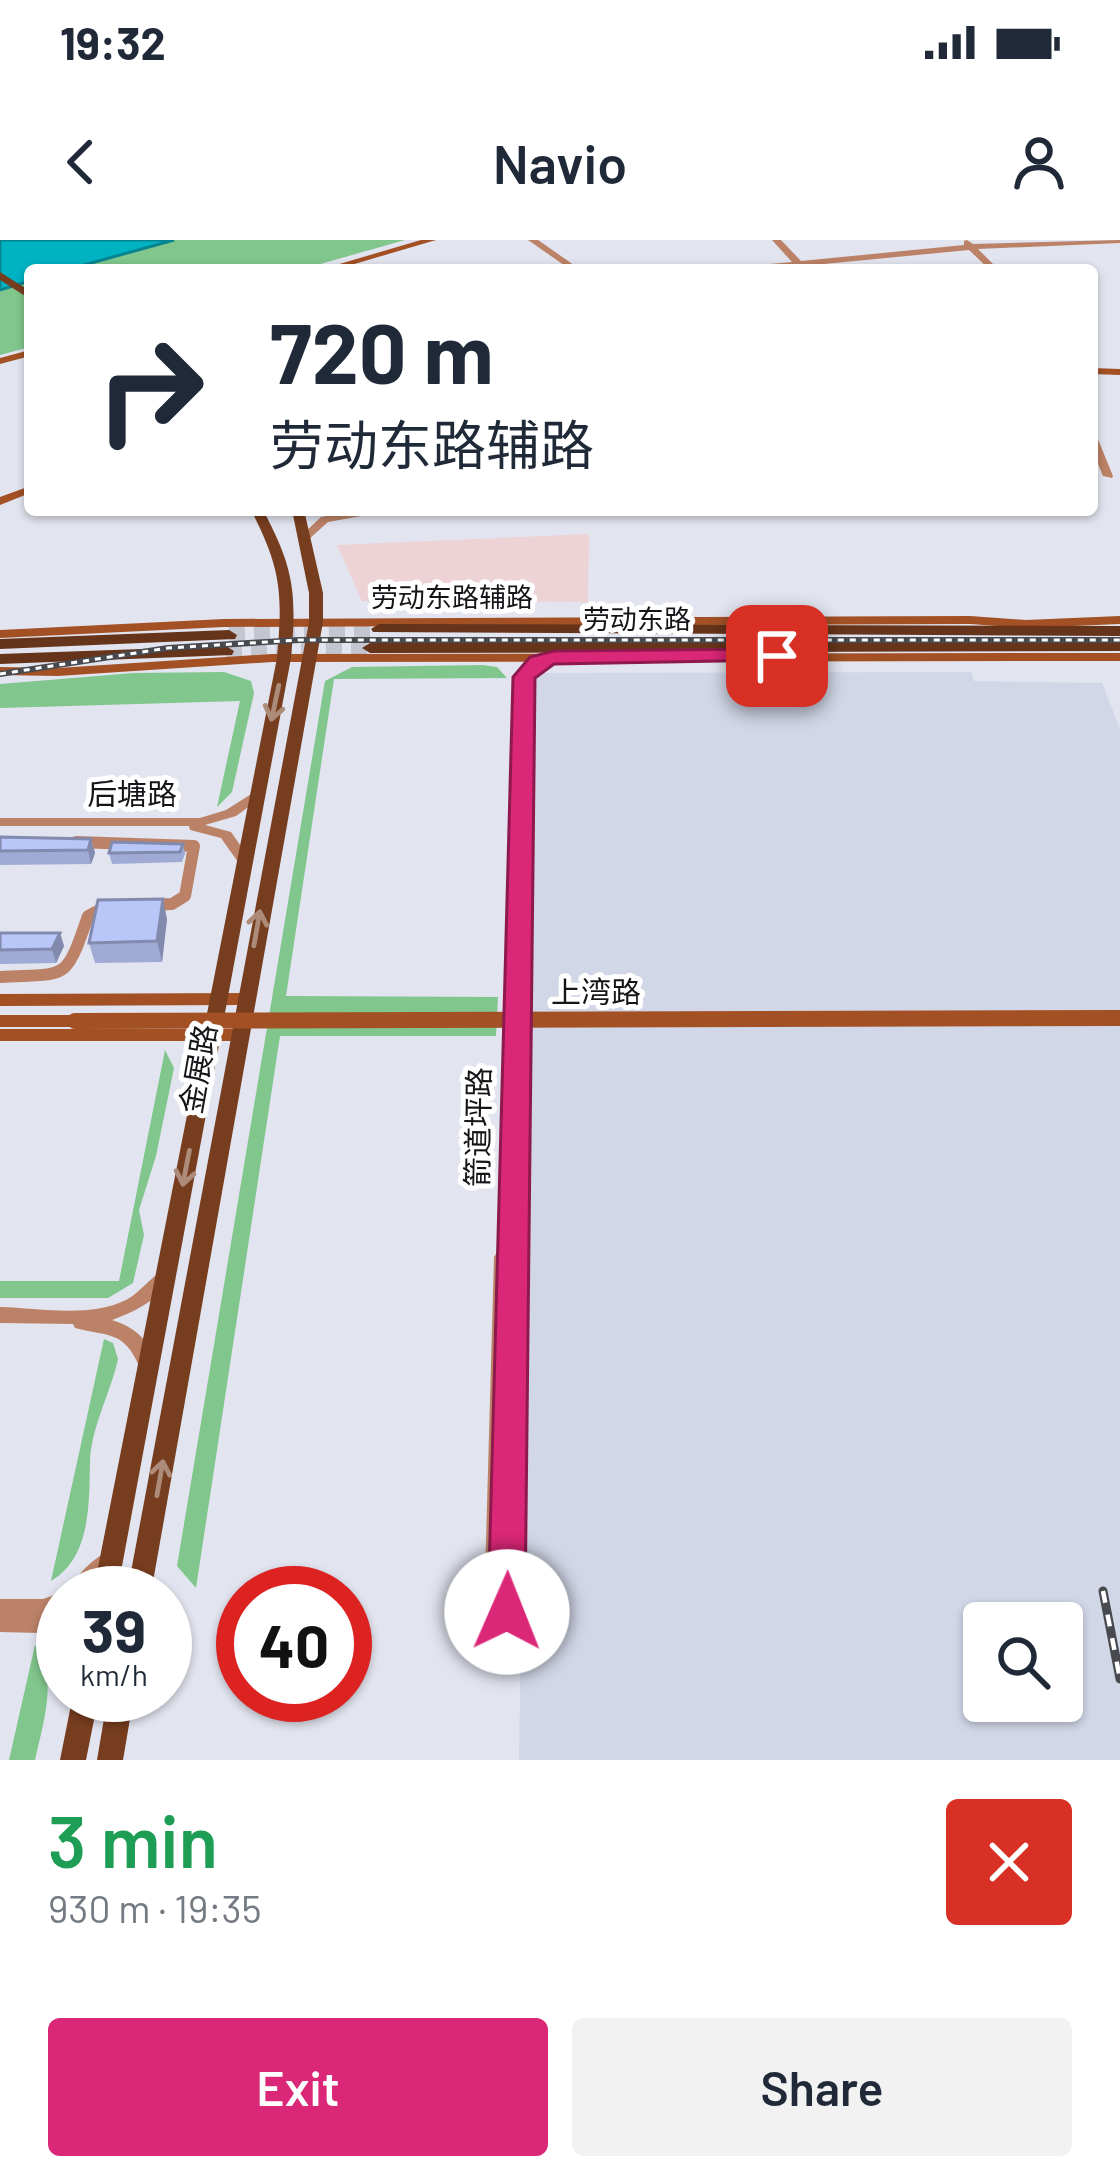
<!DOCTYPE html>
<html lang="en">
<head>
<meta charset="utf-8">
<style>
	:root { --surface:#fff; --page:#f2f2f3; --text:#1f2937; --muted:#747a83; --accent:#db2777 }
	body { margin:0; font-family:Barlow,"Noto Sans SC",sans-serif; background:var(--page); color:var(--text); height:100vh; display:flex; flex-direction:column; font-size:45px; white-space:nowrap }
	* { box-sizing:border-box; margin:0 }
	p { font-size:39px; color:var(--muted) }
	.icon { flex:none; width:66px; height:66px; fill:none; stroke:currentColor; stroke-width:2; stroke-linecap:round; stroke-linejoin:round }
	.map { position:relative; height:1520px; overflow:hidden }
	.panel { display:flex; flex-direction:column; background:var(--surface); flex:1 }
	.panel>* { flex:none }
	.hud { position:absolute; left:24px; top:24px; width:1074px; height:252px; border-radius:12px; box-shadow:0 3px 9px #0004; background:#fff; color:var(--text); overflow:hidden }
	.fabs { position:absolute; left:963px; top:1362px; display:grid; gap:24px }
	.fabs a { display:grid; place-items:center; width:120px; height:120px; border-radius:12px; background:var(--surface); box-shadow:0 3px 9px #0004; font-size:60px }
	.speed { position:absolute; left:36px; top:1326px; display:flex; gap:24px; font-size:60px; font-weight:700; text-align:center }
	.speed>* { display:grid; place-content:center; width:156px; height:156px; border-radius:50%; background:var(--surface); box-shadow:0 3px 9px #0004; line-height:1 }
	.speed small { font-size:30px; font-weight:400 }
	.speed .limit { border:18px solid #d22; background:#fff; color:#111 }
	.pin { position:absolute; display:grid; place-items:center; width:102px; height:102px; color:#fff; margin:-51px; border-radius:24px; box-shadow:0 6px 18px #0006 }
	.me { position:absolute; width:132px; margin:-66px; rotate:1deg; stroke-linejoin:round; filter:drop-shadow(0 0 9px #0008) }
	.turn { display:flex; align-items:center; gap:42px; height:252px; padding:0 48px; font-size:54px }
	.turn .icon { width:156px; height:156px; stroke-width:2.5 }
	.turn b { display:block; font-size:84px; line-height:102px }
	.round { display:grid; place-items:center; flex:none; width:126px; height:126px; border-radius:12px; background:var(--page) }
	.head { display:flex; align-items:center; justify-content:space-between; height:204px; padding:0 48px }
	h1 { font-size:72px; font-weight:600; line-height:90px; color:#1e9e55 }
	.button { display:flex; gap:24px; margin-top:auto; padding:24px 48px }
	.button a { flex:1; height:138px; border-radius:12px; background:var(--accent); color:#fff; font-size:48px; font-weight:600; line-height:138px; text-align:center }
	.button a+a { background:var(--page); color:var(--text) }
	.status { display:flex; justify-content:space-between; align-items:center; height:84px; padding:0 60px; background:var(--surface); direction:ltr }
	.status svg { height:33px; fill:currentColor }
	header { display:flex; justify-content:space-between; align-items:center; height:156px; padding:0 48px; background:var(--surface); font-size:54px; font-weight:600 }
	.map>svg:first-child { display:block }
	.commercial { fill:#eed3d6 }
	.built { fill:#d2d7e8; fill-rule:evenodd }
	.green { fill:#81c68d }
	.water { fill:#00b3c3; stroke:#068490; stroke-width:3 }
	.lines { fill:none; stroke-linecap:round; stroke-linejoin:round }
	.trunk-tunnel { stroke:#c3c5cf; stroke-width:16; stroke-dasharray:16 9; stroke-linecap:butt }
	.minor { stroke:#bc8267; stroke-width:12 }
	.tertiary { fill:#bc8267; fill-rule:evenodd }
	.secondary { fill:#a25024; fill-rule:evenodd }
	.primary { fill:#773d1f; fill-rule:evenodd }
	.trunk { fill:#66341a; fill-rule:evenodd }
	.rail-far1-casing { stroke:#484a4f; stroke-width:6 }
	.rail-casing { stroke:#484a4f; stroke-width:9 }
	.rail-far1 { stroke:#fff; stroke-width:3; stroke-dasharray:6; stroke-linecap:butt }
	.rail { stroke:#fff; stroke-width:4.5; stroke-dasharray:12; stroke-linecap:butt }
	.secondary-bridge { stroke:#a25024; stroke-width:16 }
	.wall { fill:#9faad5 }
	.shaded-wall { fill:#828bae }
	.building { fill:#b9c6f8; stroke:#828bae; stroke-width:3 }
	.oneway { stroke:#ad8b79 }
	.route { fill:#db2777; stroke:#8e194d; stroke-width:3 }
	.labels { text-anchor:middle; stroke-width:10; stroke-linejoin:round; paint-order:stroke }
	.far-street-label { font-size:27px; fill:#141518; stroke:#fff }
	.street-label { font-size:30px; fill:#141518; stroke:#fff }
</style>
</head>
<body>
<div class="status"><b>19:32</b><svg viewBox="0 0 49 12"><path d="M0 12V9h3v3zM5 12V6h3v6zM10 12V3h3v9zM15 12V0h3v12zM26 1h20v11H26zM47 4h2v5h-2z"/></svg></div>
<header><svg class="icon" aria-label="back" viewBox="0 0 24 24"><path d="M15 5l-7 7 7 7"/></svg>Navio<svg class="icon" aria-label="person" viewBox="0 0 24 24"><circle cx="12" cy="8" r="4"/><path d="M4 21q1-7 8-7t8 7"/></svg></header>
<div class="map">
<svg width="1120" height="1520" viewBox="0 0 1120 1520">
	<rect width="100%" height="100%" fill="#e2e4ef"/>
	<!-- commercial -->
	<path class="commercial" d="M 589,294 L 588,362 L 362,361 L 337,305 Z"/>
	<!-- built -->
	<path class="built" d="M 971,432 L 974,441 L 1102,443 L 1120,489 L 1120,1520 L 519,1520 L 536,433 ZM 984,1383 L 1062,1383 L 1062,1461 L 984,1461 Z"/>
	<!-- green -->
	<g class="green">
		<path d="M 174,0 L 405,0 L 299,30 L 66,30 Z"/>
		<path d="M 30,41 L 30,107 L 0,115 L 0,50 Z"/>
		<path d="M 483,425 L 497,427 L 507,438 L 334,439 L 286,756 L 498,757 L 496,796 L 280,796 L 196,1348 L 177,1326 L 325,441 L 352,427 Z"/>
		<path d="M 224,432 L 251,441 L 254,453 L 232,552 L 217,567 L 240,461 L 0,468 L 0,444 L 134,433 Z"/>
		<path d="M 165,810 L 174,828 L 156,916 L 139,970 L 144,995 L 133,1043 L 108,1058 L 0,1058 L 0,1041 L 119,1041 Z"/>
		<path d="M 104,1099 L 113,1103 L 118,1119 C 111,1152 92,1185 90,1220 C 89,1260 92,1317 51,1341 Z"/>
		<path d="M 35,1405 C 59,1437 43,1484 35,1520 L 9,1520 Z"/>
	</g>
	<!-- water -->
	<path class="water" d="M 0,0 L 174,0 L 66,30 L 30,30 L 30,41 L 0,50 Z"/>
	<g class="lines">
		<!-- trunk-tunnel -->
		<g class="trunk-tunnel">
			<path d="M 229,395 L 379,389"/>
			<path d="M 226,411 L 370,408"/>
		</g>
		<!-- minor -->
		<g class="minor">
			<path d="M 76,602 L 194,606 L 185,656 L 172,664 L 151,665"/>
			<path d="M 0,737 C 68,733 65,743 88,676 L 107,666"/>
		</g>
		<!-- tertiary -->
		<g class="tertiary">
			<path d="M 528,0 L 538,0 L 581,30 L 571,30 Z"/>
			<path d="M 772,0 L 781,0 L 801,21 L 964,5 L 964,1 L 967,0 L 973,4 L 1120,0 L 1120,3 L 978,9 L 999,30 L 990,30 L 969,10 L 762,30 L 733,30 L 737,27 L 792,22 Z"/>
			<path d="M 1092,194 L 1097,197 L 1113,236 L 1112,238 L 1103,236 L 1092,209 Z"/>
			<path d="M 359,270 L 383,270 L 378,273 L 328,282 L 308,300 L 299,298 L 321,277 Z"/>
			<path d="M 554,414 L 560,418 L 558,421 L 533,433 L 527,489 L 517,1372 L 514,1379 L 507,1382 L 487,1379 L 484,1372 L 494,1017 L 497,1012 L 504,1010 L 515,489 L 521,431 Z"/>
			<path d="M 256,551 L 263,555 L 261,558 L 236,576 L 205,585 L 231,592 L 250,619 L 243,624 L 238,622 L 221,598 L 190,590 L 189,586 L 0,586 L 0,578 L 200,578 L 226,570 Z"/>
			<path d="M 164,1030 L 170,1032 L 173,1037 C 157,1061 138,1070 112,1080 C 136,1088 147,1098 155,1122 L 152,1128 L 146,1130 L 140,1128 C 124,1090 109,1097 75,1088 L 73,1084 L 0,1083 L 0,1067 C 39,1068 90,1078 126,1060 C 141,1052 150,1037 164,1030 Z"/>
			<path d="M 107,1312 L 114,1315 L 117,1322 L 114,1329 L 91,1353 L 67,1353 C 74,1338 92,1319 107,1312 Z"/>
			<path d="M 63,1352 L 65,1353 L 63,1353 L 63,1372 L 49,1377 L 63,1382 L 63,1402 L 40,1393 L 0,1392 L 0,1359 L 43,1359 Z"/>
		</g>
		<!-- secondary -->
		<g class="secondary">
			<path d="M 421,0 L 436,0 L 334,30 L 319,30 Z"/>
			<path d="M 30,110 L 30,116 L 0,124 L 0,118 Z"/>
			<path d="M 1092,128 L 1120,129 L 1120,135 L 1092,134 Z"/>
			<path d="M 30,246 L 30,253 L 0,265 L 0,257 Z"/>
			<path d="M 970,376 L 1026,380 L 1120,376 L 1120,384 L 1026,388 L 970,384 L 224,387 L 0,398 L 0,390 L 224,379 Z"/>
			<path d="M 1120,413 L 1120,421 L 272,422 L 58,436 L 0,435 L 0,427 L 58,428 L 272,414 Z"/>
			<path d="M 245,753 L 253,759 L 245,765 L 0,766 L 0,754 Z"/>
			<path d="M 0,775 L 75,775 L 83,781 L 75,787 L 0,787 Z"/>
			<path d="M 0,789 L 239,789 L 245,791 L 247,795 L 245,799 L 239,801 L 0,801 Z"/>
		</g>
		<!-- primary -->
		<g class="primary">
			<path d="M 0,32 L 30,51 L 30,59 L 0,40 Z"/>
			<path d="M 251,270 L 263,270 C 294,328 297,353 291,418 L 117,1353 L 93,1353 L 277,418 C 283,353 281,328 251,270 Z"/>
			<path d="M 292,270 L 304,270 L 323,353 L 323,382 L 151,1353 L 127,1353 L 309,382 L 309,353 Z"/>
			<path d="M 73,1455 L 99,1455 L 86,1520 L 60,1520 Z"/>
			<path d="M 108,1455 L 134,1455 L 123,1520 L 97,1520 Z"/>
		</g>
		<!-- trunk -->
		<g class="trunk">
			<path d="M 379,384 L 1120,386 L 1120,396 L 373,392 L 371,389 Z"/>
			<path d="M 229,390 L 237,395 L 235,399 L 0,409 L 0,399 Z"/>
			<path d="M 1120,401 L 1120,411 L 370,413 L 362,408 L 370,403 Z"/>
			<path d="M 226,406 L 234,411 L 232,415 L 0,424 L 0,414 Z"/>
		</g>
		<!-- rail-far1 casing -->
		<g class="rail-far1-casing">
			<path id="rail-far1" d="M 0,434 L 168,408 L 299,400 L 1120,400"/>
		</g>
		<!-- rail casing -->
		<g class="rail-casing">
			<path id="rail" d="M 1103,1351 L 1120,1439"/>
		</g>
		<!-- rail-far1 -->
		<use href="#rail-far1" class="rail-far1"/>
		<!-- rail -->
		<use href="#rail" class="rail"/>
		<!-- secondary-bridge -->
		<path class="secondary-bridge" d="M 75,781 L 1120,778"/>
	</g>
	<!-- wall -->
	<g class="wall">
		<path d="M 0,597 L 91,599 L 95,613 L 91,624 L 0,625 Z"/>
		<path d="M 183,604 L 185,614 L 182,622 L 112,624 L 109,613 Z"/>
		<path d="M 167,679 L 162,722 L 95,723 L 89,703 Z"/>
		<path d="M 0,693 L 60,693 L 64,706 L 56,723 L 0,724 Z"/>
	</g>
	<!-- shaded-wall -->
	<g class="shaded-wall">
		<path d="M 91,599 L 95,613 L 91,624 L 88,610 Z"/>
		<path d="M 163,659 L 167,679 L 162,722 L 157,701 Z"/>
		<path d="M 60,693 L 64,706 L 56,723 L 52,709 Z"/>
	</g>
	<!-- building -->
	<g class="building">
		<path d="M 0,597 L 91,599 L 88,610 L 0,611 Z"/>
		<path d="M 112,602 L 183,604 L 180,612 L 109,613 Z"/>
		<path d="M 163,659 L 157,701 L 89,703 L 98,660 Z"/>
		<path d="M 0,693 L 60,693 L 52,709 L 0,710 Z"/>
	</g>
	<!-- one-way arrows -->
	<defs><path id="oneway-shaft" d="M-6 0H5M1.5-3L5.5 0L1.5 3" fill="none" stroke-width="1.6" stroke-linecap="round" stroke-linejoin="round" transform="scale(3)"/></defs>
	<g class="oneway">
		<use href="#oneway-shaft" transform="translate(275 463) rotate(102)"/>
		<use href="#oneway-shaft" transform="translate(257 688) rotate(-80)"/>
		<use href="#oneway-shaft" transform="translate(186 928) rotate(101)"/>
		<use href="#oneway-shaft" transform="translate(160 1238) rotate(-80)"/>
	</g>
	<!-- route -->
	<path class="route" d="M 777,409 L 788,416 L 784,420 L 554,424 L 535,438 L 525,1372 L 520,1385 L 507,1390 L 494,1385 L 488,1372 L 513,437 L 530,417 L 554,411 Z"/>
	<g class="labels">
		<!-- far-street labels -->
		<g class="far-street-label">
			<text x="452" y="367">劳动东路辅路</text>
			<text x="637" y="389">劳动东路</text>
		</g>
		<!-- street labels -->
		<g class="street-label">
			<text x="132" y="565">后塘路</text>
			<text x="596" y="763">上湾路</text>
			<text transform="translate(199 829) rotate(-80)" y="10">金展路</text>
			<text transform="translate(479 887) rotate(-89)" y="10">箭道坪路</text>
		</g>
	</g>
</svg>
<div class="fabs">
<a><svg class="icon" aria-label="search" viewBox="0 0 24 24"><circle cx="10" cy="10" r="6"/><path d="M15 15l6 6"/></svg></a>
</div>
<div class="speed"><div>39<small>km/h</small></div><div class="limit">40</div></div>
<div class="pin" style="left:777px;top:416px;background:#d93025"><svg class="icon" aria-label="arrive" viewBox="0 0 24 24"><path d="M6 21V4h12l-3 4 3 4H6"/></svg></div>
<svg class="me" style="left:507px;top:1372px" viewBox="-20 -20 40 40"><circle r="19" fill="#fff"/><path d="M0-13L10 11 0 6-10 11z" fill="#db2777"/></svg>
<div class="hud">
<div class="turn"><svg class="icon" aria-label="right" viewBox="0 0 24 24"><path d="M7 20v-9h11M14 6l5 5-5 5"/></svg><div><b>720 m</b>劳动东路辅路</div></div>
</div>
</div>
<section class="panel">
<div class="head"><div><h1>3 min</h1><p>930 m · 19:35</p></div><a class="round" style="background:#d93025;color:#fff"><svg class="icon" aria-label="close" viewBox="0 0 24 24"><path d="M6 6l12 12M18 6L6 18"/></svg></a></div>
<div class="button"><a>Exit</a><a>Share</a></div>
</section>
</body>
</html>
